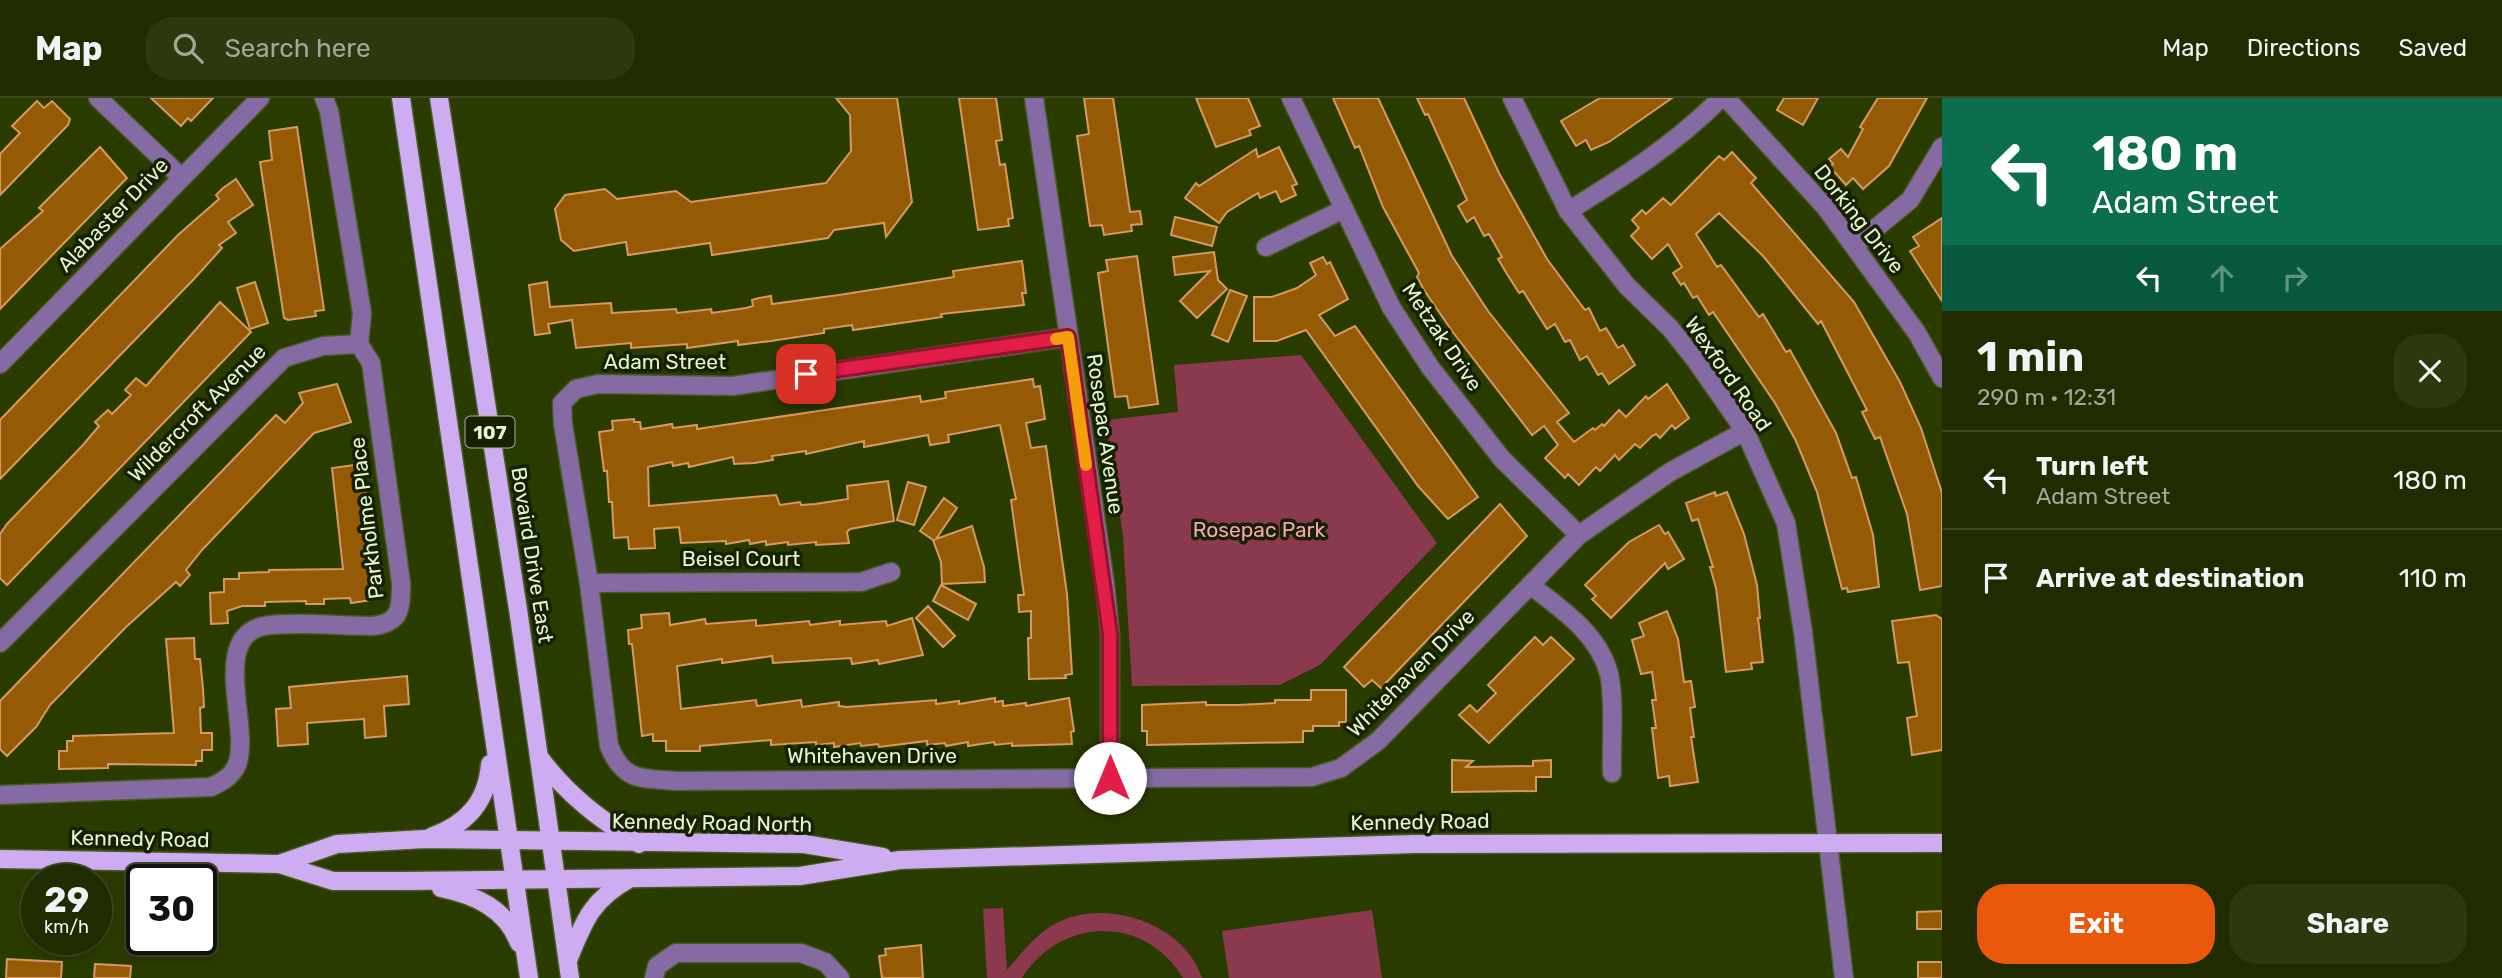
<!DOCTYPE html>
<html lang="en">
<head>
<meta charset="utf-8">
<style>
	:root { --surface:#202c00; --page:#2d380f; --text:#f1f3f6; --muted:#a2a799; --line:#3d4822; --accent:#ea580c }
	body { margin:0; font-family:Rubik,sans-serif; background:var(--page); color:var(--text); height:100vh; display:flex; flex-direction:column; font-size:26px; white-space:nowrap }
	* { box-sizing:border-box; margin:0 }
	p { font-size:23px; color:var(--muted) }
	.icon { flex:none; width:38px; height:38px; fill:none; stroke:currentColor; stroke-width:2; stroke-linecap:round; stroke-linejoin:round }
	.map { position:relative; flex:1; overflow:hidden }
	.sheet { display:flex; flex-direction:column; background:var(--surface); width:560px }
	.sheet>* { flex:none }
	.banner { background:#0b6e4f; color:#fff; overflow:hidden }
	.speed { position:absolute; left:21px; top:766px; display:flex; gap:14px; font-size:35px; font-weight:700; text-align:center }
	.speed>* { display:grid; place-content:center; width:91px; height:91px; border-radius:50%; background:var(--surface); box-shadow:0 4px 10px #0003,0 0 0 2px var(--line); line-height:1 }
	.speed small { font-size:18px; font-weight:400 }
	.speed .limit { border:4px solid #111; border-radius:10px; background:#fff; color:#111 }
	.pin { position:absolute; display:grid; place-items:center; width:60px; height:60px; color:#fff; margin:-30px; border-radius:14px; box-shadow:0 4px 10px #0006 }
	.me { position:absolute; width:77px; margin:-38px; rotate:0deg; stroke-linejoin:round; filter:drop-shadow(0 0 5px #0008) }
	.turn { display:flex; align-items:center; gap:24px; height:147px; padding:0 35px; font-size:32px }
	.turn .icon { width:91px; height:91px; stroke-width:2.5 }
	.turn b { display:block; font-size:49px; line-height:60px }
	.lanes { display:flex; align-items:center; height:66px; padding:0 35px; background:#0003; justify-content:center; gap:35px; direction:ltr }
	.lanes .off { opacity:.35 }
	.round { display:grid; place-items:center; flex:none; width:74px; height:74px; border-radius:28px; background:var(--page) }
	.headline { display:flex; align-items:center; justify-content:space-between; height:119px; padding:0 35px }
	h1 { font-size:42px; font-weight:700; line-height:52px }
	.cta { display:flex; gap:14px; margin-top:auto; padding:14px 35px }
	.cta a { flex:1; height:80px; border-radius:28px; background:var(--accent); color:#fff; font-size:28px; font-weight:700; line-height:80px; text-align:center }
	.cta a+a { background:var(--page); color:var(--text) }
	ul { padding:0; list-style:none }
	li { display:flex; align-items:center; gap:21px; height:98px; padding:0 35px; border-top:2px solid var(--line) }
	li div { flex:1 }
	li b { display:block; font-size:26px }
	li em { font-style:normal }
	header { display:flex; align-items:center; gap:42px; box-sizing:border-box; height:98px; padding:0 35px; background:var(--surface); border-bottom:2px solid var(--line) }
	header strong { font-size:33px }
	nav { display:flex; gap:38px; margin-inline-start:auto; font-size:24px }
	.search { width:490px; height:63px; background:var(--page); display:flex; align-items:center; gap:18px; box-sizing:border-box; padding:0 24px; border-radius:28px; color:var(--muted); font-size:26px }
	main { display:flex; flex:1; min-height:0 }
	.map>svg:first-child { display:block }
	.green { fill:#8b394f }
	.building { fill:#955a05; stroke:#d59a5e; stroke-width:2 }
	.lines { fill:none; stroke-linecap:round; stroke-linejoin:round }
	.minor-casing { stroke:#485921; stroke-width:21 }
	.major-casing { stroke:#485921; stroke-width:21 }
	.minor { stroke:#866aa4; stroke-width:18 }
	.major { stroke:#cdacf2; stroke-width:18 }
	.route-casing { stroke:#92132f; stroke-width:18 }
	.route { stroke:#e11d48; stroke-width:12 }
	.slow { stroke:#f59e0b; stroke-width:12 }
	.labels { text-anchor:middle; stroke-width:7; stroke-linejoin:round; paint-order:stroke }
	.shield { fill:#162002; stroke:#a7b592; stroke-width:2 }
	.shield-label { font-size:19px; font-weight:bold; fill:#e5f5cf }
	.street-label { font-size:21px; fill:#e5f5cf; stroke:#162002 }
	.park-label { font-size:21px; fill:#f9a3b6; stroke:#162002 }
</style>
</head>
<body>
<header>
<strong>Map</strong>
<div class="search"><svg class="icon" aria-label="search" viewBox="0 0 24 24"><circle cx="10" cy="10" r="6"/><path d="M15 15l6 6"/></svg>Search here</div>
<nav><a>Map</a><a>Directions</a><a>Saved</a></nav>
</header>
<main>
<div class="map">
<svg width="1942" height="880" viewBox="0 0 1942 880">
	<rect width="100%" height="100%" fill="#2a3b00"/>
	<!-- green -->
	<g class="green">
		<path d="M 1301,257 L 1437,445 L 1320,567 L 1280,587 L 1132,588 L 1123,438 L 1106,322 L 1178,314 L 1174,267 Z"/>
		<path d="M 1003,810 L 1007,872 C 1022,855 1033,839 1053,827 C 1102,798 1184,824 1202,880 L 1183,880 C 1144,816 1061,819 1022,880 L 987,880 L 983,811 Z"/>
		<path d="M 1372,812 L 1382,880 L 1229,880 L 1222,833 Z"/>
	</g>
	<!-- building -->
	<g class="building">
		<path d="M 151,0 L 213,0 L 191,23 L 188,20 L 181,28 Z"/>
		<path d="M 836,0 L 897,0 L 912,104 L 886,139 L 884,125 L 834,132 L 828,140 L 712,157 L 710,145 L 628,157 L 626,144 L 574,153 L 561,142 L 555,111 L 565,97 L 605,91 L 617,101 L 676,93 L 691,104 L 826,85 L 851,53 L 850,17 Z"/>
		<path d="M 959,0 L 996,0 L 1002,42 L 996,43 L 1000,67 L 1005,66 L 1013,120 L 1008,121 L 1009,128 L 978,132 Z"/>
		<path d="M 1084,0 L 1113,0 L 1130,114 L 1140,113 L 1142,126 L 1131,127 L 1132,133 L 1104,137 L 1102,127 L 1090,128 L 1077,38 L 1089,36 Z"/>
		<path d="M 1196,0 L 1248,0 L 1260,28 L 1249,32 L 1251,37 L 1216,49 Z"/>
		<path d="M 1333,0 L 1378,0 L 1452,158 L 1488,213 L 1569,315 L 1557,324 L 1574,344 L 1593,330 L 1595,332 L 1602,326 L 1604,328 L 1619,312 L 1626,319 L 1646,298 L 1648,301 L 1667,286 L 1689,320 L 1675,331 L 1672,327 L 1660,340 L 1656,336 L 1652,338 L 1640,350 L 1635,346 L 1619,362 L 1615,357 L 1600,373 L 1596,369 L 1579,387 L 1568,376 L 1565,380 L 1545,360 L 1558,347 L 1544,328 L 1532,337 L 1452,233 L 1424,192 L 1417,179 L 1419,175 L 1383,109 L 1359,48 L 1355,50 Z"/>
		<path d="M 1417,0 L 1464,0 L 1499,75 L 1547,161 L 1585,212 L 1589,210 L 1600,233 L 1606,230 L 1618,250 L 1623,247 L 1635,267 L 1609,286 L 1602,275 L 1598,277 L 1587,258 L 1580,262 L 1570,242 L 1565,244 L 1555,226 L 1547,231 L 1523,193 L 1519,195 L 1507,176 L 1498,161 L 1502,159 L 1489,136 L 1484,138 L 1474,119 L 1467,124 L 1458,108 L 1467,102 L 1428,16 L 1425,17 Z"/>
		<path d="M 1600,0 L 1672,0 L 1609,44 L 1591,52 L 1586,42 L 1576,48 L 1561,23 Z"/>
		<path d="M 1784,0 L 1818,0 L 1803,27 L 1777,12 Z"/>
		<path d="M 1878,0 L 1927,0 L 1889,68 L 1863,91 L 1853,80 L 1846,87 L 1830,69 L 1833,66 L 1829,61 L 1841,51 L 1848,59 L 1863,31 L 1860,29 Z"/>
		<path d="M 37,3 L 44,10 L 52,3 L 70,21 L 68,27 L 0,97 L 0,56 L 20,35 L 12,28 Z"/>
		<path d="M 297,29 L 324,212 L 315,213 L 316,218 L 288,222 L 284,220 L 260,64 L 272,62 L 269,33 Z"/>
		<path d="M 100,49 L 127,80 L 0,211 L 0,151 L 43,113 L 39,110 Z"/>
		<path d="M 1279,49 L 1297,86 L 1292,88 L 1296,97 L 1281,104 L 1276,93 L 1260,100 L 1258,95 L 1227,114 L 1219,125 L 1185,100 L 1196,85 L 1199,88 L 1256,51 L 1258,59 Z"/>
		<path d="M 1732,54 L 1756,80 L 1751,85 L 1854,204 L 1900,284 L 1921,330 L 1942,395 L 1942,488 L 1920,492 L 1907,416 L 1880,339 L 1875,341 L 1862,314 L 1867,312 L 1821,223 L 1818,226 L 1764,159 L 1719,115 L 1696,136 L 1717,169 L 1721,167 L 1759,219 L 1763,216 L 1786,254 L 1790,252 L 1836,335 L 1852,380 L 1856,379 L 1873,437 L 1879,489 L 1848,494 L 1847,490 L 1842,491 L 1817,394 L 1796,343 L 1775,305 L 1713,214 L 1709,217 L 1697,198 L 1693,200 L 1684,185 L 1681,187 L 1673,175 L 1682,169 L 1668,146 L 1652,161 L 1631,138 L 1639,130 L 1632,122 L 1642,112 L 1646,116 L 1663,100 L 1671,107 L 1719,58 L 1724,62 Z"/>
		<path d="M 236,81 L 253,107 L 228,124 L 236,135 L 219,147 L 222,150 L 194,181 L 0,381 L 0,322 L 178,137 L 219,101 L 216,97 L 223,90 Z"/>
		<path d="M 1175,119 L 1217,129 L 1212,148 L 1171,137 Z"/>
		<path d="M 1942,120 L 1942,203 L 1910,153 L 1919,148 L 1913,139 Z"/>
		<path d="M 1214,154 L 1218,182 L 1227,191 L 1197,220 L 1180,203 L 1210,173 L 1175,177 L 1173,159 Z"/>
		<path d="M 1137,158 L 1158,306 L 1129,310 L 1127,298 L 1115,299 L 1098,175 L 1108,173 L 1106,162 Z"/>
		<path d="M 1323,159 L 1327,166 L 1330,164 L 1348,201 L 1319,217 L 1335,238 L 1355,228 L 1478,399 L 1448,421 L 1418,388 L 1306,232 L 1277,243 L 1254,243 L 1254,199 L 1272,199 L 1297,190 L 1316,177 L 1310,165 Z"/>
		<path d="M 1022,163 L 1026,195 L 1022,195 L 1024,207 L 941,216 L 942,219 L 853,232 L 852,227 L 824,231 L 824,235 L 771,243 L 738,247 L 738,243 L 687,250 L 687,246 L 631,250 L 631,245 L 576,250 L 572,222 L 548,226 L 550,235 L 535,237 L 529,187 L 547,184 L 550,209 L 611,205 L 612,215 L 676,211 L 677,215 L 711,211 L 712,215 L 746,210 L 753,208 L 752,202 L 759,200 L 771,198 L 772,206 L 839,197 L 954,179 L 953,173 Z"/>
		<path d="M 255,184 L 268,225 L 250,231 L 237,190 Z"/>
		<path d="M 1230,192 L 1247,198 L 1228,244 L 1212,237 Z"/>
		<path d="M 220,204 L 251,234 L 7,487 L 0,480 L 0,436 L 7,426 L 83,347 L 99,328 L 95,324 L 108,312 L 112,316 L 131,297 L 125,292 L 136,280 L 146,288 Z"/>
		<path d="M 1033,281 L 1034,289 L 1040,288 L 1045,321 L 1026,325 L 1031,350 L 1046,348 L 1067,496 L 1072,576 L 1065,577 L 1066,580 L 1029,581 L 1028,540 L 1031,540 L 1031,513 L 1019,514 L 1018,497 L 1024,497 L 1011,402 L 1016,401 L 1000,327 L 948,337 L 949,344 L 930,347 L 928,337 L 864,349 L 864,343 L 806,356 L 806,353 L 772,358 L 773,362 L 754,365 L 734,366 L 733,359 L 689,369 L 688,365 L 673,368 L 672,364 L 648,369 L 649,408 L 776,397 L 780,407 L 800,404 L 801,407 L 815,406 L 848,401 L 847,388 L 888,383 L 894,423 L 850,431 L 847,434 L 849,445 L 816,447 L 816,444 L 788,447 L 788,444 L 766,447 L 766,443 L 750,446 L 749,442 L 726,446 L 726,443 L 681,445 L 679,429 L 654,431 L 655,450 L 629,451 L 628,439 L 614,440 L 612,404 L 609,404 L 607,373 L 604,373 L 599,334 L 613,332 L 612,323 L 634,321 L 634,324 L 640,324 L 641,331 L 672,326 L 673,330 L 697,327 L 697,331 L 920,298 L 921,304 L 946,300 L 945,294 Z"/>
		<path d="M 337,286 L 351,324 L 314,335 L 202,452 L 186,472 L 190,477 L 180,488 L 176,484 L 126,529 L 50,607 L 36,629 L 7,658 L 0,651 L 0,603 L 276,317 L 285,325 L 303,305 L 299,295 Z"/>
		<path d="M 361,366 L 372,435 L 380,495 L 378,501 L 351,505 L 350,500 L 324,501 L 324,506 L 306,506 L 306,503 L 265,504 L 265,508 L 242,508 L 227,513 L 228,525 L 211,526 L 210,495 L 224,494 L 224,481 L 239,481 L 239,475 L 269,474 L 269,472 L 343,471 L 332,370 Z"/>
		<path d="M 908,384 L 926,389 L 914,427 L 897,422 Z"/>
		<path d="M 1715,394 L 1716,398 L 1727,394 L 1744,436 L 1757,487 L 1760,520 L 1758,520 L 1763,564 L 1751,565 L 1752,571 L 1726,574 L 1716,490 L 1710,469 L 1713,469 L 1698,421 L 1692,423 L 1686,405 Z"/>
		<path d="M 944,400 L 957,410 L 936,441 L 972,428 L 984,469 L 985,484 L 942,486 L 941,464 L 933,442 L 920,433 Z"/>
		<path d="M 1500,406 L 1527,438 L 1381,590 L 1372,582 L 1364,589 L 1344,569 Z"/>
		<path d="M 1659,427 L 1665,436 L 1668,434 L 1684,461 L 1668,471 L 1665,465 L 1611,520 L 1592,501 L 1596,498 L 1585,487 L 1629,444 Z"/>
		<path d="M 941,487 L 976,506 L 968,522 L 933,503 Z"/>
		<path d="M 928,508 L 955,538 L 943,549 L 916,520 Z"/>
		<path d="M 1667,513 L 1678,541 L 1684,584 L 1691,583 L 1695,609 L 1690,610 L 1694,639 L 1691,639 L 1698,684 L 1670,688 L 1669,678 L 1658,680 L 1652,630 L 1656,630 L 1652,602 L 1656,602 L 1652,574 L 1641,576 L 1632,542 L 1644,538 L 1639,525 Z"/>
		<path d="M 669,515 L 670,527 L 705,521 L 706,526 L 756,522 L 756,528 L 809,523 L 810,527 L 840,523 L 840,527 L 886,523 L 887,528 L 912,520 L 923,557 L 879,566 L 878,562 L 852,566 L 851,560 L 773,565 L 772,558 L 722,565 L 722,561 L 677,568 L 681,611 L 756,602 L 757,608 L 801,602 L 802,609 L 839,604 L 839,608 L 847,609 L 936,602 L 936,606 L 959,603 L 959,606 L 995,600 L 995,604 L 1003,603 L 1003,608 L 1026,605 L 1026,608 L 1069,600 L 1074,633 L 1071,634 L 1072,646 L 1012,648 L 1012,645 L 995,647 L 994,644 L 968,648 L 968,644 L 946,648 L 945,645 L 927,647 L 927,643 L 879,649 L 878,646 L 861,648 L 860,645 L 834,649 L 834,645 L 816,647 L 816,644 L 771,647 L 771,642 L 700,648 L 700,653 L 666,653 L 666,643 L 653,643 L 653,636 L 642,638 L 632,546 L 629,546 L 628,532 L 642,530 L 641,517 Z"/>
		<path d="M 1936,517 L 1942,521 L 1942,652 L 1912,657 L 1907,620 L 1917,618 L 1909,564 L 1898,565 L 1892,523 Z"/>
		<path d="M 1535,539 L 1543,547 L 1551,539 L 1574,561 L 1489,645 L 1459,617 L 1470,607 L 1477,614 L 1496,595 L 1488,587 Z"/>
		<path d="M 194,540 L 195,561 L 200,561 L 203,591 L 204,609 L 200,610 L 201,635 L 212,635 L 212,652 L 202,652 L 202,663 L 196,663 L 196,667 L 108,666 L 108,670 L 59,671 L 59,653 L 67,653 L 67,643 L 73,643 L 73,638 L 174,635 L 166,541 Z"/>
		<path d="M 407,578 L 409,606 L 384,608 L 386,638 L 365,640 L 364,621 L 307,625 L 308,646 L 278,648 L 276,611 L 291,610 L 289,589 Z"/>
		<path d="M 1311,592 L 1346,592 L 1346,624 L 1339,624 L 1339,628 L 1313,628 L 1313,633 L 1303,633 L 1303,644 L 1147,647 L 1147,633 L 1142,633 L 1142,607 L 1206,604 L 1206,607 L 1238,607 L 1275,605 L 1275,602 L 1311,602 Z"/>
		<path d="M 1452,662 L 1473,663 L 1466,669 L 1533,668 L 1533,663 L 1551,662 L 1551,679 L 1536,679 L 1536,693 L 1452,694 Z"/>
		<path d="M 1942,813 L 1942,831 L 1917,831 L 1917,814 Z"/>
		<path d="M 921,847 L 923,880 L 882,880 L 879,858 L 886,857 L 885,851 Z"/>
		<path d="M 7,861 L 62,864 L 61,880 L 6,880 Z"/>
		<rect x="1918" y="864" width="24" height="16"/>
		<path d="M 95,866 L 131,868 L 130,880 L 94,880 Z"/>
	</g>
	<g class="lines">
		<!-- minor casing -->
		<g class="minor-casing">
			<g id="minor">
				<path d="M 98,0 L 181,79"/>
				<path d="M 324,0 L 329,13 L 362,215 L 359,246"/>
				<path d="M 1034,0 L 1105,486 L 1110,536 L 1110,680"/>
				<path d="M 1291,0 L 1391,209 L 1430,269 L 1502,361 L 1579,437"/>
				<path d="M 1512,0 L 1568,113 L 1627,188 L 1670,230 L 1697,264 L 1745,333 L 1786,425 L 1803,534 L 1844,880"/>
				<path d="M 1726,0 L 1826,110 L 1917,235 L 1942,280"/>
				<path d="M 1568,113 C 1624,79 1675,46 1721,0"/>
				<path d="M 1854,148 L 1910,102 L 1942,49"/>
				<path d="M 1266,149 L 1344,111"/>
				<path d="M 1068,239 L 733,288 L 598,286 L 576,291 L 562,305 L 563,326 L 589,485 L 609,648 C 624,684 641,680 676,683 L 1312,679 L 1341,670 L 1378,643 L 1579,437 L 1670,374 L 1745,333"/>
				<path d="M 0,266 L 260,0"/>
				<path d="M 589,485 L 861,484 L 891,474"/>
				<path d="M 1530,487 C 1560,510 1599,536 1609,576 C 1615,601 1611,647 1612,675"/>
				<path d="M 0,545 L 284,260 L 323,248 L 359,246"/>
				<path d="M 0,697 L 211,689 C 221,684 230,680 236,669 C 253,633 208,540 264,528 C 292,523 341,528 372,528 C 401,525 401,511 401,485 L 371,265 L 359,246"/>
				<path d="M 654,880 L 657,868 L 676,855 L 801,855 L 825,864 L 840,880"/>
			</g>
		</g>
		<!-- major casing -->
		<g class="major-casing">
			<g id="major">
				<path d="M 401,0 L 529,880"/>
				<path d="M 439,0 L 519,518 L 570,880"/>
				<path d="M 540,660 C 568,698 600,721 639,746"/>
				<path d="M 431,739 C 467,726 487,704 490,666"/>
				<path d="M 0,761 L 279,766 L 333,783 L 406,783 L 800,778 L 900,762 L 1414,746 L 1942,745"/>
				<path d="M 279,766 L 337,746 L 425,741 L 804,746 L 883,759"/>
				<path d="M 441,790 C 474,797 506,810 519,845"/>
				<path d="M 568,862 C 584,824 590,803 629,781"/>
			</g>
		</g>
		<!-- minor -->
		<use href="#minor" class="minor"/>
		<!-- major -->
		<use href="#major" class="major"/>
	</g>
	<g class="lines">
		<!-- route casing -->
		<g class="route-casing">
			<path id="route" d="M 806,276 L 1068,239 L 1110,536 L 1110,680"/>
		</g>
		<!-- route -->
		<use href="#route" class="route"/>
		<!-- slow -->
		<path class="slow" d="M 1056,241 L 1068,239 L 1086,367"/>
	</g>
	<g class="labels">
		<!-- shield labels -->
		<rect class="shield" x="465.5" y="318.5" width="49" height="31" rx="5"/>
		<g class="shield-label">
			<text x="490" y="341">107</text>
		</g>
		<!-- street labels -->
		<g class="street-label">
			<text transform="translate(113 117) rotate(-46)" y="7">Alabaster Drive</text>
			<text transform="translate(1859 121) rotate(52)" y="7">Dorking Drive</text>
			<text transform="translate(1442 239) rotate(56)" y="7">Metzak Drive</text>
			<text x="665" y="271">Adam Street</text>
			<text transform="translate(1728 276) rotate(55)" y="7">Wexford Road</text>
			<text transform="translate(197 315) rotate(-45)" y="7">Wildercroft Avenue</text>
			<text transform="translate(1105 336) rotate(82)" y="7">Rosepac Avenue</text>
			<text transform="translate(367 420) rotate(-97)" y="7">Parkholme Place</text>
			<text transform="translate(532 457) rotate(81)" y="7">Bovaird Drive East</text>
			<text x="741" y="468">Beisel Court</text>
			<text transform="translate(1411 575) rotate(-45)" y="7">Whitehaven Drive</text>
			<text x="872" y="665">Whitehaven Drive</text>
			<text transform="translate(1420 724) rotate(-1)" y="7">Kennedy Road</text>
			<text transform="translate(712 725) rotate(1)" y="7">Kennedy Road North</text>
			<text transform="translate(140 741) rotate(1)" y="7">Kennedy Road</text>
		</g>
		<!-- park labels -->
		<g class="park-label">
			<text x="1259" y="439">Rosepac Park</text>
		</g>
	</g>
</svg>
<div class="speed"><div>29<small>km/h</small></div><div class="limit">30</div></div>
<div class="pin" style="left:806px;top:276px;background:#d93025"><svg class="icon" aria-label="arrive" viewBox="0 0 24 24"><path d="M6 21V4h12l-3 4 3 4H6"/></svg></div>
<svg class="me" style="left:1110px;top:680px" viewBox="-20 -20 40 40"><circle r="19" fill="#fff"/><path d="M0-13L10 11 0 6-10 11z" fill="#e11d48"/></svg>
</div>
<section class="sheet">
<div class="banner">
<div class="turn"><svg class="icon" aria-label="left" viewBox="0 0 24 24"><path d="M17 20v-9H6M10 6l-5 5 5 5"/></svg><div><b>180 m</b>Adam Street</div></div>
<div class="lanes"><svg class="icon" aria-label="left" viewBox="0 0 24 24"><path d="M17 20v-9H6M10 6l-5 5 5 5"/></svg><svg class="icon off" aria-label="ahead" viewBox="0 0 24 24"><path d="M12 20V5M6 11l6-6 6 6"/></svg><svg class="icon off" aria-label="right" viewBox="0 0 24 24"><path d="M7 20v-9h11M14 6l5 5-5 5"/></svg></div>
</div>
<div class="headline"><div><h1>1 min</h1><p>290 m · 12:31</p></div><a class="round"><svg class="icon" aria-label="close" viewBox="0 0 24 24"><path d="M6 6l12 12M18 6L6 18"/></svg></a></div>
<ul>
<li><svg class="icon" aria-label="left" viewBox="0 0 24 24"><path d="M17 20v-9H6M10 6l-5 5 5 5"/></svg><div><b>Turn left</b><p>Adam Street</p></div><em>180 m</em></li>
<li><svg class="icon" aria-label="arrive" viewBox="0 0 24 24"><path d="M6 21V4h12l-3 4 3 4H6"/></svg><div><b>Arrive at destination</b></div><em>110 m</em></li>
</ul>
<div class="cta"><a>Exit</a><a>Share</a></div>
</section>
</main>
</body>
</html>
